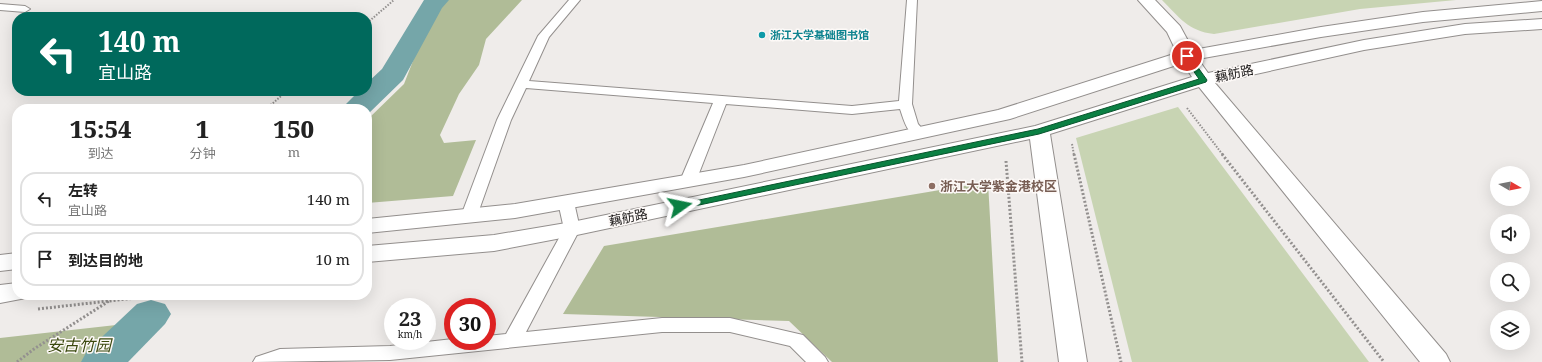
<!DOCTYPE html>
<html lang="zh">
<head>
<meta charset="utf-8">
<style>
	:root { --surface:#fff; --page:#f6f6f6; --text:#222; --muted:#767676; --line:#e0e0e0 }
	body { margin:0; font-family:"Noto Serif","Noto Sans SC",serif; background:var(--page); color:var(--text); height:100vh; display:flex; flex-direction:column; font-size:15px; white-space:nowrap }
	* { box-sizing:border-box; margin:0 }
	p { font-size:13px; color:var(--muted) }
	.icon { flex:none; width:22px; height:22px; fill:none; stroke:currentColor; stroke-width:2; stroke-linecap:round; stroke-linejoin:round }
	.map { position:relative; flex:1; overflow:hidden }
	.sheet { position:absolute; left:12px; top:104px; width:360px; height:196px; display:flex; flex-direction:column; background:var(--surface); border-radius:16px; box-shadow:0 4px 16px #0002 }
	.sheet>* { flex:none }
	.guide { position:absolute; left:12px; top:12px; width:360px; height:84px; border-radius:16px; box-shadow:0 4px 16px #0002; background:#00695c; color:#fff; overflow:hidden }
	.needle { width:26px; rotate:99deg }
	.controls { position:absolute; left:1490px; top:166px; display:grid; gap:8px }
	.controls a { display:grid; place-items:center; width:40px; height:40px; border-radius:50%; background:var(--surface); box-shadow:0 4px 16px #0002; font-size:20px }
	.speed { position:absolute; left:384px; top:298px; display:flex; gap:8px; font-size:20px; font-weight:700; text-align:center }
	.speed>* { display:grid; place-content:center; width:52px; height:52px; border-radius:50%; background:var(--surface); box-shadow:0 4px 16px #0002; line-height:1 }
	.speed small { font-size:10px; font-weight:400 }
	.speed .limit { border:6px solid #d22; background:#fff; color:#111 }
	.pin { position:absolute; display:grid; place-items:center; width:34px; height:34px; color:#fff; margin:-17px; border:2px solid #fff; border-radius:50%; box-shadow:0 1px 4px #0007 }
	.me { position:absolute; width:44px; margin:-22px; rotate:78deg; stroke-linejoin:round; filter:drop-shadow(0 0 3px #0008) }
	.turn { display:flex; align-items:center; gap:14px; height:84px; padding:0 20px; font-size:18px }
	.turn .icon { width:52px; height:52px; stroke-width:2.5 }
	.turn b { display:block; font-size:28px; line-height:34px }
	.eta { display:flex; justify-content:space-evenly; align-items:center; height:68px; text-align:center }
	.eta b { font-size:24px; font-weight:800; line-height:28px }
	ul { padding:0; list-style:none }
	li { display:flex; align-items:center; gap:12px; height:54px; margin:0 8px 6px; padding:0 12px; border:2px solid var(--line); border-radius:16px }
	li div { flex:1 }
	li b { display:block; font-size:15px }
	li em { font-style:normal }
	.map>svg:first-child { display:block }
	.green { fill:#c8d4b3 }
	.forest { fill:#b0bc97 }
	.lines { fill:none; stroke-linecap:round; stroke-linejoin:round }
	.canal { fill:#75a6a9; fill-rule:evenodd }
	.service-casing { stroke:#938f8d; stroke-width:2 }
	.minor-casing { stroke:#938f8d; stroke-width:2 }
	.path-far1 { stroke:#93908f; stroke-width:2; stroke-dasharray:1.5 1.5; stroke-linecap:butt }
	.path { stroke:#93908f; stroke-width:3; stroke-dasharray:2 2; stroke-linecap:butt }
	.service { fill:#fff; fill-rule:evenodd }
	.minor { fill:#fff; fill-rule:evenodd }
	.route { fill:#0b8043; stroke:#07532c }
	.culture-dot { fill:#0f9aa8; stroke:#fdf9f7; stroke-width:1.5 }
	.education-dot { fill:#8d6e63; stroke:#fdf9f7; stroke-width:1.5 }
	.labels { text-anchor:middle; stroke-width:3; stroke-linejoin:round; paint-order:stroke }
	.far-culture-label { font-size:11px; font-weight:bold; fill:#0d838f; stroke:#fdf9f7; text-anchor:start }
	.street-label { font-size:13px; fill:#1c1a1a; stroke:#fdf9f7 }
	.education-label { font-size:13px; font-weight:bold; fill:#785e54; stroke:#fdf9f7; text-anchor:start }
	.near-park-label { font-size:16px; font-style:italic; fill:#3b490f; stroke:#fdf9f7 }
</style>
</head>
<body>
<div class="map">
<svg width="1542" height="362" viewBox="0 0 1542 362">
	<rect width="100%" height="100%" fill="#efecea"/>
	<!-- green -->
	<g class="green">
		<path d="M 1162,0 L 1456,0 L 1360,9 L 1214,34 C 1188,31 1179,17 1162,0 Z"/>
		<path d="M 1178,107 L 1369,362 L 1132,362 L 1076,138 Z"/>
	</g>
	<!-- forest -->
	<g class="forest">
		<path d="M 448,0 L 522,0 L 486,39 L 479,65 L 459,94 L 440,135 L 444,143 L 476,140 L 453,196 L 367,203 L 367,120 L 404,84 L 420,43 L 443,5 Z"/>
		<path d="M 988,182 L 998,362 L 832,362 L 789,321 L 563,314 L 604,246 Z"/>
		<path d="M 125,324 L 86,362 L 0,362 L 0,338 Z"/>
	</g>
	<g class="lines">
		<!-- canal -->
		<g class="canal">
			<path d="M 424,0 L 449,0 L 442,8 L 403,80 L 367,115 L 367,109 L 341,109 L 359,91 L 367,91 L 367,83 L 382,69 Z"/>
			<path d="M 151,300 L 165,304 L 171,314 L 165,324 L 128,362 L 81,362 L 87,351 L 137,304 Z"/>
		</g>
		<!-- service casing -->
		<g class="service-casing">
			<g id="service">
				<path d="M 569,0 L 580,0 L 549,37 L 529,81 L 852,106 L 899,101 L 907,0 L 917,0 L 912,104 L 918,124 L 926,133 L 924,136 C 908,140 904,120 900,109 L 852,114 L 726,104 L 696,181 L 693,184 L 683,184 L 680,181 L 713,103 L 526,88 L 511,120 L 477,216 L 475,219 L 469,221 L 463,219 L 461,216 L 497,120 L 538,36 Z"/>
				<path d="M 0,4 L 25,6 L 30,9 L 25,12 L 0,10 Z"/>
				<path d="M 566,197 L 571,199 L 574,202 L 580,229 L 526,332 L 662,318 L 730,318 L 803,335 L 825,357 L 828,362 L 806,362 L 790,346 L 730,332 L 662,332 L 390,360 L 253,362 L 256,357 L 280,349 L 390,346 L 453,339 L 453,341 L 487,341 L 487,336 L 506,334 L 564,229 L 558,202 L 561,199 Z"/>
			</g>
		</g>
		<!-- minor casing -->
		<g class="minor-casing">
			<g id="minor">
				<path d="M 1138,0 L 1155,0 L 1180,26 L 1193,50 L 1321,27 L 1423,12 L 1542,1 L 1542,11 L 1423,22 L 1321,37 L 1198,59 L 1208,73 L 1364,40 L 1465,24 L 1542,19 L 1542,29 L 1465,34 L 1364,50 L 1215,83 L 1446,354 L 1450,362 L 1420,362 L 1199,87 L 1050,134 L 1087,362 L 1059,362 L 1030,139 L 572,236 L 494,251 L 367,262 L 367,246 L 494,235 L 572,222 L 1035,126 L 1192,77 L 1183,63 L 1010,119 L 744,177 L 515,218 L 367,233 L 367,219 L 515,204 L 744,165 L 998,110 L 1177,53 L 1167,32 Z"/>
				<path d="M 17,253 L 17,269 L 0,271 L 0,255 Z"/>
				<path d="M 17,283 L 17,295 L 28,295 L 26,298 L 0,303 L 0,285 Z"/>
			</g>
		</g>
		<!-- path-far1 -->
		<g class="path-far1">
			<path d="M 367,23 L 394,0"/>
			<path d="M 1187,108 L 1223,155"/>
			<path d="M 266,109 L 287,91"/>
			<path d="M 1072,144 L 1074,155"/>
		</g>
		<!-- path -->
		<g class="path">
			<path d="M 1074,154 L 1121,362"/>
			<path d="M 1222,154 L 1384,362"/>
			<path d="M 1006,161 L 1022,362"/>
			<path d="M 38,309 L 162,295"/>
			<path d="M 17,362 L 34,349 L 109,301"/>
		</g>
		<!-- service -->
		<use href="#service" class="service"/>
		<!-- minor -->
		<use href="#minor" class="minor"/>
	</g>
	<!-- route -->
	<path class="route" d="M 1184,55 L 1189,55 L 1207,80 L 1206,82 L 1039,134 L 680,209 L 675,206 L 680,204 L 1038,129 L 1199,79 L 1183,56 Z"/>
	<!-- markers -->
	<circle class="culture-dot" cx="762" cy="35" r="4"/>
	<circle class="education-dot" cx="932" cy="186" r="4"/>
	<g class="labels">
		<!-- far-culture labels -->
		<g class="far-culture-label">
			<text x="770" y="39">浙江大学基础图书馆</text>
		</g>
		<!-- street labels -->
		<g class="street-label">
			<text transform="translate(1234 73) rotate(-12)" y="5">藕舫路</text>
			<text transform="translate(628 217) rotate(-12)" y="5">藕舫路</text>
		</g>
		<!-- education labels -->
		<g class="education-label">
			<text x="940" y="191">浙江大学紫金港校区</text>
		</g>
		<!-- near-park labels -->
		<g class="near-park-label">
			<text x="79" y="351">安古竹园</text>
		</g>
	</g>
</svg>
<div class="controls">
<a><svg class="needle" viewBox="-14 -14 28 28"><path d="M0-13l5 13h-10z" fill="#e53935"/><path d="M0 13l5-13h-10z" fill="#767676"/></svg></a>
<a><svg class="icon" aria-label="sound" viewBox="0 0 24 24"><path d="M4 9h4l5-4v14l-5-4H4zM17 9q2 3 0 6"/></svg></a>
<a><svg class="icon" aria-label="search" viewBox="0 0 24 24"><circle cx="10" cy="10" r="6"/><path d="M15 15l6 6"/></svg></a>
<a><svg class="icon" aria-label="layers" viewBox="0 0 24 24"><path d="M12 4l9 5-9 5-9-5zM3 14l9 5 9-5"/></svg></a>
</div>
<div class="speed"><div>23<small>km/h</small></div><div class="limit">30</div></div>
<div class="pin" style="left:1187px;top:56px;background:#d93025"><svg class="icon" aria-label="arrive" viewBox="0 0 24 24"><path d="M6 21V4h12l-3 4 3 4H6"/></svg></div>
<svg class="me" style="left:680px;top:206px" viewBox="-20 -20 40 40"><path d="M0-17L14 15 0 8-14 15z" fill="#0b8043" stroke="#fff" stroke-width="4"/></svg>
<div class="guide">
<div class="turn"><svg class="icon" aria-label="left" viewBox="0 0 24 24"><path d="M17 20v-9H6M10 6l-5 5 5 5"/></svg><div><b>140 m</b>宜山路</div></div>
</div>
<section class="sheet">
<div class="eta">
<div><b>15:54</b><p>到达</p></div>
<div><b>1</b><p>分钟</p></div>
<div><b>150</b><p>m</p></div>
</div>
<ul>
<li><svg class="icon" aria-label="left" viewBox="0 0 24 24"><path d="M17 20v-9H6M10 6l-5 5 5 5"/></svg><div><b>左转</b><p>宜山路</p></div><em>140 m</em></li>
<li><svg class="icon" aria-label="arrive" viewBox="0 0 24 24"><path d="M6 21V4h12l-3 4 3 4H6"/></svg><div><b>到达目的地</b></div><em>10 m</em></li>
</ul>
</section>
</div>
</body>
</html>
